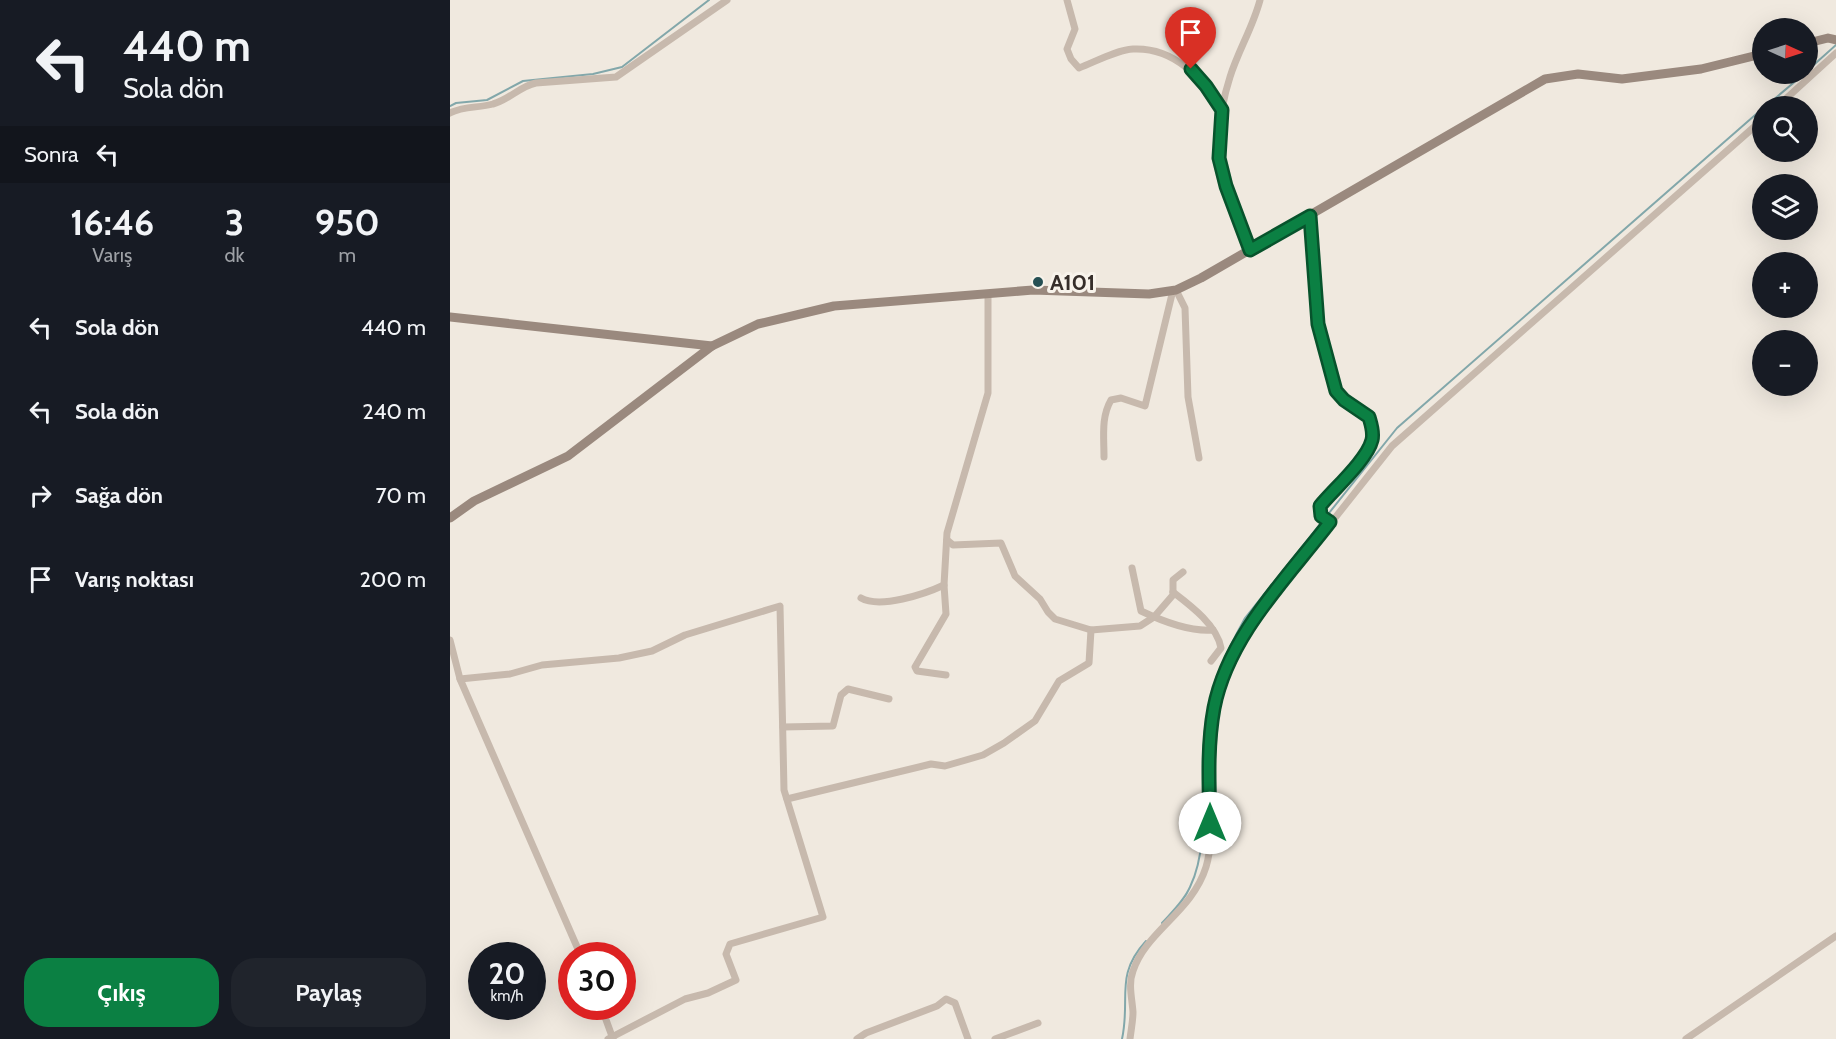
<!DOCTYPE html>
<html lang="tr">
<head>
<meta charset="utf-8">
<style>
	:root { --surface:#171b24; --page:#20242c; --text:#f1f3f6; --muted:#9ea1a6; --accent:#0b8043 }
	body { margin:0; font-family:Cabin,sans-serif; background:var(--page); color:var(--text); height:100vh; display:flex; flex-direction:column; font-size:22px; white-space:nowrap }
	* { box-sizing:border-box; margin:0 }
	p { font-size:20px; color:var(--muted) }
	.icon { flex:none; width:33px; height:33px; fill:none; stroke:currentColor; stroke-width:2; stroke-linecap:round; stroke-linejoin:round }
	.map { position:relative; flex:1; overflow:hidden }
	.side { display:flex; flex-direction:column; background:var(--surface); width:450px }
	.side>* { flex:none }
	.guide { background:#171b24; color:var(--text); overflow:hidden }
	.needle { width:39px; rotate:93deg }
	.buttons { position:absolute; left:1302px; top:18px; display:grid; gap:12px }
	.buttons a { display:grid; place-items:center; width:66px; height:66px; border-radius:50%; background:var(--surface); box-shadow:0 6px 24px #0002; font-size:30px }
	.speed { position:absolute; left:18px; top:942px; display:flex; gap:12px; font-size:30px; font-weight:700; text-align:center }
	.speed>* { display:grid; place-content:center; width:78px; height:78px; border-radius:50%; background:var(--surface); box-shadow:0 6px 24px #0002; line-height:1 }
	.speed small { font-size:15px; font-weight:400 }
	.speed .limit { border:9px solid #d22; background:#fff; color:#111 }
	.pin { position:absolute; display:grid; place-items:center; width:51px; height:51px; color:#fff; margin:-62px -26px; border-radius:50% 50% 50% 0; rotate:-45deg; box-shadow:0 0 6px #0007 }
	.pin .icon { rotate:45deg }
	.me { position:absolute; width:66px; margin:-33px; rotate:0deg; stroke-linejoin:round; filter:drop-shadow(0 0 4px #0008) }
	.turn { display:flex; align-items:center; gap:21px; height:126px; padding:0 24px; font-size:27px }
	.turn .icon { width:78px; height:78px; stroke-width:2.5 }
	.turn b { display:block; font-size:42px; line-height:51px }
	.then { display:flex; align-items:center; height:57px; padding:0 24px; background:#0003; gap:12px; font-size:22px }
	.eta { display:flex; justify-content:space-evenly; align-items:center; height:102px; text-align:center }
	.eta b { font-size:36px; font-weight:700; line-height:42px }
	.action { display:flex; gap:12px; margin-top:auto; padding:12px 24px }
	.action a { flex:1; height:69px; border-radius:24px; background:var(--accent); color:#fff; font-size:24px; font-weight:700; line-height:69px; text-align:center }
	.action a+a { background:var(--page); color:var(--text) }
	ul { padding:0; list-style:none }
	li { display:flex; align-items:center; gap:18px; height:84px; padding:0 24px }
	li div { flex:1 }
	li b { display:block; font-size:22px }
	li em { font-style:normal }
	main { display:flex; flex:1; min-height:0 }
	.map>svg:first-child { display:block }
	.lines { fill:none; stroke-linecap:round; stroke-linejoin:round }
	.stream { stroke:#82a7aa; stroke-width:2 }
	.street { stroke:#c7b9ad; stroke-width:7 }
	.secondary { stroke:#9a897e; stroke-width:9 }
	.route-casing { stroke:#07532c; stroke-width:15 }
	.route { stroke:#0b8043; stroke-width:10 }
	.poi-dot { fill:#254f53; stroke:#f8f3eb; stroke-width:2 }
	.labels { text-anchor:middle; stroke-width:6; stroke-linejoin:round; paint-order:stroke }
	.poi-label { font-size:22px; font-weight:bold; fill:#362e2a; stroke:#f8f3eb; text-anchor:start }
</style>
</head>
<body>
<main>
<section class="side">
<div class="guide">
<div class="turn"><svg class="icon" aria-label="left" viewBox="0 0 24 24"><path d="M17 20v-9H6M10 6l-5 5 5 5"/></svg><div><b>440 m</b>Sola dön</div></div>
<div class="then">Sonra<svg class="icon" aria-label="left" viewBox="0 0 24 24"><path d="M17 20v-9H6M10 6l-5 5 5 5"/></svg></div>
</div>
<div class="eta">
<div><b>16:46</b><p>Varış</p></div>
<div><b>3</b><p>dk</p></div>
<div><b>950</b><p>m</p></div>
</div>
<ul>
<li><svg class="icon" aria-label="left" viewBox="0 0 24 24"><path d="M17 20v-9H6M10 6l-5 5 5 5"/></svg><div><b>Sola dön</b></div><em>440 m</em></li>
<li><svg class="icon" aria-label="left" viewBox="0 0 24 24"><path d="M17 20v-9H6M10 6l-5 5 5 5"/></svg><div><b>Sola dön</b></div><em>240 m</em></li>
<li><svg class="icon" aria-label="right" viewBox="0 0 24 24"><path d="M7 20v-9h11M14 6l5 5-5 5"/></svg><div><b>Sağa dön</b></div><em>70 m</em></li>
<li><svg class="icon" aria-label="arrive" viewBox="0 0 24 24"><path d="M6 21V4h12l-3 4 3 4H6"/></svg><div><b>Varış noktası</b></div><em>200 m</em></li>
</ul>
<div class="action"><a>Çıkış</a><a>Paylaş</a></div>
</section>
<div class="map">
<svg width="1386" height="1039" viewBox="0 0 1386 1039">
	<rect width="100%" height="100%" fill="#f0e9df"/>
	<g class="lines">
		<!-- stream -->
		<g class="stream">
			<path d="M 1358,70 L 1386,45"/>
			<path d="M 0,106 L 6,103 L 37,100 L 73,81 L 143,74 L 172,67 L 259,0"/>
			<path d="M 1316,106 L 1354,74"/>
			<path d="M 712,923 C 722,912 734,901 740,887 C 762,842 749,771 756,720 C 761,684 778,649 795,618 L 947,428 L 1312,109"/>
			<path d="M 672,1039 C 681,998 664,976 696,941"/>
		</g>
		<!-- street -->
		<g class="street">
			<path d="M 617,0 L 625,29 L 617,49 L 621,59 L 629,68 C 645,62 666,50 683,49 C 725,47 751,78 772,110"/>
			<path d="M 1328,106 L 1386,53"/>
			<path d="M 0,113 C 13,106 29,108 43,104 C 59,100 70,86 86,83 L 166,77 L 277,0"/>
			<path d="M 860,216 L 868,324 L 886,391 L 894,400 L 919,417 C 921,424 925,432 922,440 C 917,460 884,489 870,505 L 871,516 L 880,523"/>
			<path d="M 800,250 C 776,185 757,148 780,77 C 788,51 803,27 810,0"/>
			<path d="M 726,290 L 735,308 L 738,397 L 749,458"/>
			<path d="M 654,457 C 654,437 651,417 661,400 L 671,398 L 695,406 L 723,290"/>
			<path d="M 497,540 L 503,545 L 551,543 L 565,576 L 590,599 L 598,612 L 605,619 L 641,630 L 690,626 L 704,617 L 723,595 L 723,580 L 733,572"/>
			<path d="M 682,568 L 691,611 C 712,621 740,632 763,630"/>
			<path d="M 723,592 C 740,605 767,625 771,648 L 761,661"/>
			<path d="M 411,598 C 430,609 475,594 494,585"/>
			<path d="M 0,640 L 10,679 L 60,674 L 92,665 L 169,658 L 202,651 L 235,635 L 330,606 L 334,790 L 373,917 L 280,944 L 276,954 L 286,980 L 258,993 L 235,999 L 158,1039"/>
			<path d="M 496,675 L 467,671 L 465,667 L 496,614 L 494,585 L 497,533 L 538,393 L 538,294"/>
			<path d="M 10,679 L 131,956"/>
			<path d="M 333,727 L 383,726 L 391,695 L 398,689 L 439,699"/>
			<path d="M 337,799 L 481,764 L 495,766 L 533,755 L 554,743 L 585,721 L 609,681 L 639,663 L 641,630"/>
			<path d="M 151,1006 L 163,1039"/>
			<path d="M 407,1039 L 416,1033 L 487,1006 L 496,999 L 505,1003 L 518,1039"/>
			<path d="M 545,1039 L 588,1023"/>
			<path d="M 680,1039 C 681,1030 683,1021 683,1012 C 682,998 678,984 683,971 C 696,931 742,912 756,867 C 763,844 760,817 760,794 C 759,722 764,681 804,620 L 942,446 L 1312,120"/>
			<path d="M 1236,1039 L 1386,936"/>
		</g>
		<!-- secondary -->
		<g class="secondary">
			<path d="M 1358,43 L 1378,38 L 1386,40"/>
			<path d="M 0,317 L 262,346"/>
			<path d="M 0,518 L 24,501 L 118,456 L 262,346 L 308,324 L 384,306 L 583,290 L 699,294 L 726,290 L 751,278 L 1095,79 L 1128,74 L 1172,79 L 1251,69 L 1312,54"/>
		</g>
	</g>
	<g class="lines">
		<!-- route casing -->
		<g class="route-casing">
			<path id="route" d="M 741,69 L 756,86 L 772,110 L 769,158 L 776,186 L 800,250 L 860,216 L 868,324 L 886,391 L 894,400 L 919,417 C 921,424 924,432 922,440 C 917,460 884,489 870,506 L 871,516 L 880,522 C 837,578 778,636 764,708 C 757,746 759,784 760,823"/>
		</g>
		<!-- route -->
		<use href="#route" class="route"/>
	</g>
	<!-- markers -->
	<circle class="poi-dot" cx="588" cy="282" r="6"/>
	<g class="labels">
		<!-- poi labels -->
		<g class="poi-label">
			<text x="600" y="290">A101</text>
		</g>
	</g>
</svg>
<div class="buttons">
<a><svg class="needle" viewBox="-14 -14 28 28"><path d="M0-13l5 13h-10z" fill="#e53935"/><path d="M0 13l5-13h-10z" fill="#9ea1a6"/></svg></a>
<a><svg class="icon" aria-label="search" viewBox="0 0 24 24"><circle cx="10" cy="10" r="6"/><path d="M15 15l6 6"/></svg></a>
<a><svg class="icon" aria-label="layers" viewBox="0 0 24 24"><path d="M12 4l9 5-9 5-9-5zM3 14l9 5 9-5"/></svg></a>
<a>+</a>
<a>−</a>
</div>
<div class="speed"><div>20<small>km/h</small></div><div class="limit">30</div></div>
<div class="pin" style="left:741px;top:69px;background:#d93025"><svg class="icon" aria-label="arrive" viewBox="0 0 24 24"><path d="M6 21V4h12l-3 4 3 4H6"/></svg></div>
<svg class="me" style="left:760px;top:823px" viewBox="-20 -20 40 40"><circle r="19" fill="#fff"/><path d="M0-13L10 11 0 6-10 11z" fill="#0b8043"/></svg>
</div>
</main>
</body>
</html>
